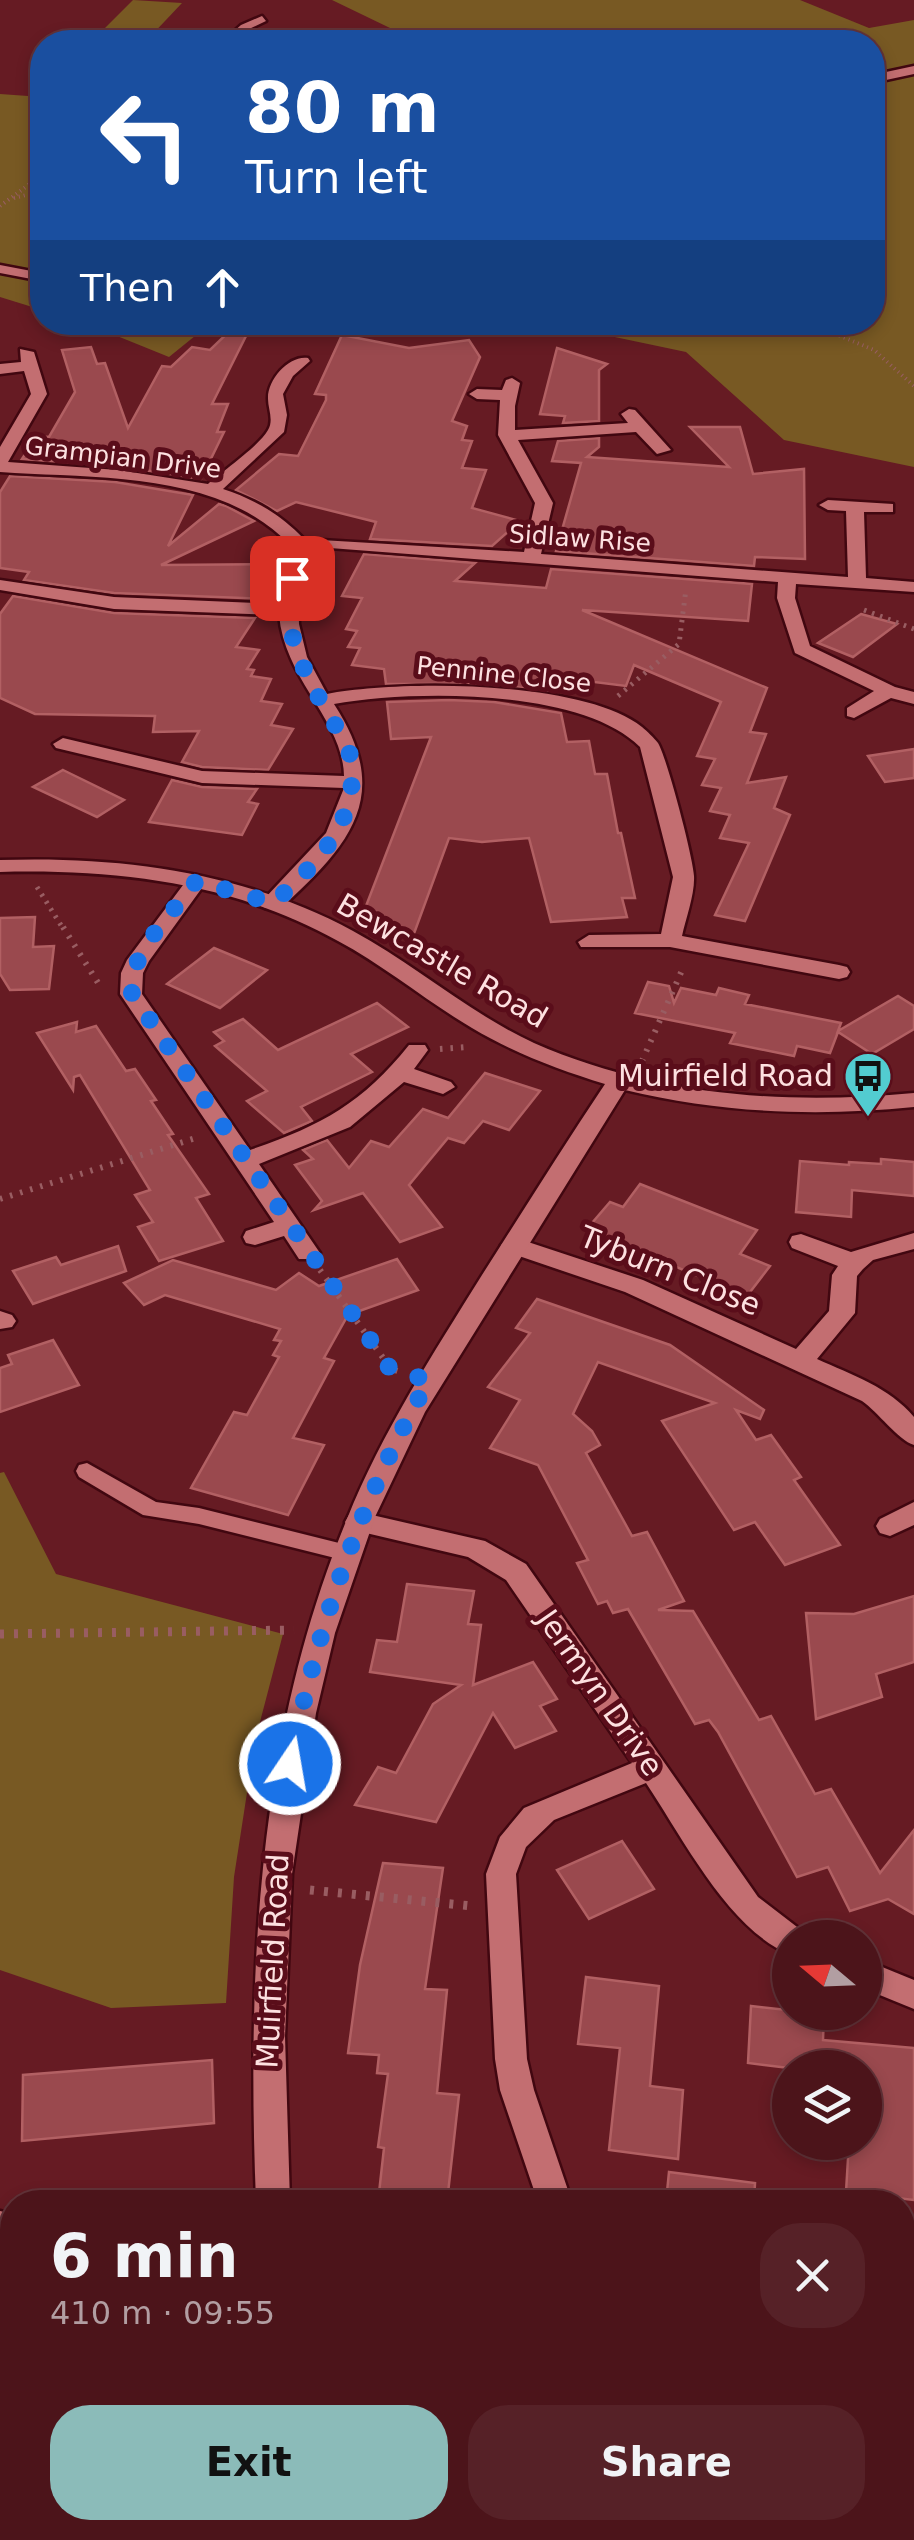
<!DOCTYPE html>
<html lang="en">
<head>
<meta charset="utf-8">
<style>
	:root { --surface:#4c141a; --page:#562127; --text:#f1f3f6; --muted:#b29ea2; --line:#633339; --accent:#8bbbb9 }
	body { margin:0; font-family:"DejaVu Sans",sans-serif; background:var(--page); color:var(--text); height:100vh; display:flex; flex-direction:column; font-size:38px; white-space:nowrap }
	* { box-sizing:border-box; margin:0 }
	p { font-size:32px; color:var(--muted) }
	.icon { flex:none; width:55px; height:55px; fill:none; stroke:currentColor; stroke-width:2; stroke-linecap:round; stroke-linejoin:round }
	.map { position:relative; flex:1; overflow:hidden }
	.details { position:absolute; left:0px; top:2190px; width:915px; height:350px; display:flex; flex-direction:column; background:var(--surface); border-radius:40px 40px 0 0; box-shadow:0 5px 15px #0003,0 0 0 2px var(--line) }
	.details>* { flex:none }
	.banner { position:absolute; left:30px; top:30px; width:855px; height:305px; border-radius:40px; box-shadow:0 5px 15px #0003,0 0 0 2px var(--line); background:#1a4fa0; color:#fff; overflow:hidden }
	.needle { width:65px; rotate:289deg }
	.fabs { position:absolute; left:772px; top:1920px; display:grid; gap:20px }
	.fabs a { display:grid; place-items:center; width:110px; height:110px; border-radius:50%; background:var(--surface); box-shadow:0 5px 15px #0003,0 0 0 2px var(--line); font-size:50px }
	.pin { position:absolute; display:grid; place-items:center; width:85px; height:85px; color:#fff; margin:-42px; border-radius:20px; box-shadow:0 5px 15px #0006 }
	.me { position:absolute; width:110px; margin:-55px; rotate:12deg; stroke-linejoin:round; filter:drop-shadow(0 0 8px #0008) }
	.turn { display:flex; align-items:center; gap:35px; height:210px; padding:0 50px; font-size:45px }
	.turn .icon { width:130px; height:130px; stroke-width:2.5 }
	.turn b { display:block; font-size:70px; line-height:85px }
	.then { display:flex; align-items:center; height:95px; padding:0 50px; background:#0003; gap:20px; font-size:38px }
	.round { display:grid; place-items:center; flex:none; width:105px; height:105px; border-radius:40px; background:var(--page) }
	.summary { display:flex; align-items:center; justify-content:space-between; height:170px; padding:0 50px }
	h1 { font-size:60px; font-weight:600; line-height:75px }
	.primary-button { display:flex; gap:20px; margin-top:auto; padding:20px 50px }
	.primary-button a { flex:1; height:115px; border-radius:40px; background:var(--accent); color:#111; font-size:40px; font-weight:600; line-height:115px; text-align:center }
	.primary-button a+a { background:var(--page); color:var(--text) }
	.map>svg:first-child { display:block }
	.green { fill:#785923 }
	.building { fill:#9a494e; stroke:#b26063; stroke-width:2.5 }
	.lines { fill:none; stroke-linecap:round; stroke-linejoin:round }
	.lane-casing { stroke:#410710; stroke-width:5 }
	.street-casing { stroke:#410710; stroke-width:5 }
	.secondary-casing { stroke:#410710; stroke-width:5 }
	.path-far3 { stroke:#995d62; stroke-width:4; stroke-dasharray:1 4; stroke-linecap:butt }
	.path-far2 { stroke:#995d62; stroke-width:5; stroke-dasharray:2.5 6; stroke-linecap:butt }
	.path-far1 { stroke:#995d62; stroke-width:6; stroke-dasharray:2.5 8; stroke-linecap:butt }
	.path { stroke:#995d62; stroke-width:9; stroke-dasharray:4 10; stroke-linecap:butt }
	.lane { fill:#c36e71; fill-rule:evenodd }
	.street { fill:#c36e71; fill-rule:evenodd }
	.secondary { fill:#c36e71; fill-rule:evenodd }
	.route { stroke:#1a73e8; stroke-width:18; stroke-dasharray:0 32.4 }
	.labels { text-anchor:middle; stroke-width:10; stroke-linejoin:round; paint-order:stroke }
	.far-street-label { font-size:25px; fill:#fde0e0; stroke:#5a0d1a }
	.street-label { font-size:30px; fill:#fde0e0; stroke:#5a0d1a }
	.poi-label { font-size:30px; fill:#fde0e0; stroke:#5a0d1a; text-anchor:end }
</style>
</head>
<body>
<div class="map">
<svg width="914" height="2540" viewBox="0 0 914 2540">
	<rect width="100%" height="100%" fill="#661b23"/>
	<!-- green -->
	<g class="green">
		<path d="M 133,0 L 182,3 L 148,39 L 99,34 Z"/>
		<path d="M 332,0 L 800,0 L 869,28 L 914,20 L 914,467 L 784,440 L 686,352 L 610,336 L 475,323 L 872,322 L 872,42 L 419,42 Z"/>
		<path d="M 0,94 L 42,97 L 42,310 L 0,297 Z"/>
		<path d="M 85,323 L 211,322 L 211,323 L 169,357 Z"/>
		<path d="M 4,1472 L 56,1574 L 283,1634 L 255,1741 L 234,1877 L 226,2003 L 111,2008 L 0,1970 L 0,1473 Z"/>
	</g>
	<!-- building -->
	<g class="building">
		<path d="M 239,322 L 253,322 L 212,404 L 228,404 L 217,432 L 224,432 L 201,479 L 118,466 L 22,459 L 37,436 L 49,437 L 75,392 L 62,350 L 91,347 L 97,364 L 105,363 L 128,428 L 162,366 L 171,367 L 192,347 L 210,350 Z"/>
		<path d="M 342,335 L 409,348 L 469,340 L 480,357 L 452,421 L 467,426 L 462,440 L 472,441 L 462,468 L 486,470 L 472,508 L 520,521 L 492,546 L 370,539 L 376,522 L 296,502 L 277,511 L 236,490 L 279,454 L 298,456 L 326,400 L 326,395 L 315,394 Z"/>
		<path d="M 557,348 L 607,364 L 599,370 L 599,421 L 563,423 L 565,416 L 540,414 Z"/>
		<path d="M 690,427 L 740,427 L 753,474 L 804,469 L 805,559 L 755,557 L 754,566 L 556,551 L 581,463 L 552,461 L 558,441 L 599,438 L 599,447 L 587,457 L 729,467 Z"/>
		<path d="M 10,476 L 115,482 L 193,495 L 168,546 L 219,504 L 226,506 L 254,521 L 161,565 L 271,564 L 268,599 L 114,593 L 24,580 L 29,572 L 0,568 L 0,492 Z"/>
		<path d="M 364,554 L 475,563 L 455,581 L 546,588 L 551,569 L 752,584 L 748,621 L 582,610 L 767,688 L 750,732 L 766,734 L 747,783 L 786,777 L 774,808 L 790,815 L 745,921 L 715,915 L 749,843 L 720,838 L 730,815 L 710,811 L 721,788 L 702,785 L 715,759 L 697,756 L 721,702 L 634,665 L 626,686 L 554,677 L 557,692 L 490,684 L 386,684 L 384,669 L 352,665 L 360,648 L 348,647 L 357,631 L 346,629 L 362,598 L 342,596 Z"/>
		<path d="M 13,596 L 114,613 L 255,618 L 236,647 L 259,650 L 247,669 L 254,670 L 251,676 L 271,679 L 261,701 L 282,704 L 271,725 L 293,729 L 268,770 L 202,767 L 182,762 L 199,731 L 153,732 L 155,716 L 35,714 L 0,698 L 0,614 Z"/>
		<path d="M 861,614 L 897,624 L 853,657 L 818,643 Z"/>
		<path d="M 449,700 L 494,702 L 561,713 L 567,742 L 589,741 L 595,774 L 607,774 L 618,833 L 621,833 L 635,898 L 622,898 L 627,917 L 551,922 L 529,838 L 482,842 L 449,838 L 412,939 L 366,906 L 431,737 L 391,739 L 387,702 Z"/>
		<path d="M 914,749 L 914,778 L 885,782 L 868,756 Z"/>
		<path d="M 63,770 L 124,800 L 97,817 L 33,787 Z"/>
		<path d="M 172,780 L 202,787 L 257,789 L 248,802 L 258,804 L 242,835 L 149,822 Z"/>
		<path d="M 35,917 L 33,947 L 54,946 L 49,989 L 10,990 L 0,974 L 0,918 Z"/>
		<path d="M 214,948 L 267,970 L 220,1008 L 167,984 Z"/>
		<path d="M 648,982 L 669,986 L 674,1003 L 681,988 L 716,995 L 719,988 L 749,995 L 745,1004 L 841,1023 L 838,1031 L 898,996 L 914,1006 L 914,1029 L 872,1054 L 838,1032 L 830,1053 L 797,1046 L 794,1056 L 730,1043 L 735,1033 L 635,1013 Z"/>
		<path d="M 377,1003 L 408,1027 L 351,1054 L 372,1072 L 301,1107 L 312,1121 L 284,1133 L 247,1101 L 267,1091 L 215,1046 L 224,1041 L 214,1032 L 243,1019 L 278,1050 Z"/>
		<path d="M 77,1022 L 76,1032 L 96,1026 L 126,1071 L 135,1069 L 156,1100 L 151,1101 L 173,1134 L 168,1135 L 209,1194 L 196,1198 L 223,1241 L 159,1261 L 138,1227 L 153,1222 L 135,1195 L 150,1190 L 80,1075 L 74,1077 L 73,1090 L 37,1033 Z"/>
		<path d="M 485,1073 L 540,1091 L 509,1130 L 483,1121 L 464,1143 L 448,1138 L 409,1185 L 442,1227 L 400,1242 L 363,1193 L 314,1210 L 322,1201 L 295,1165 L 313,1159 L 303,1150 L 327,1140 L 349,1168 L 371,1141 L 389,1147 L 423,1109 L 448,1118 Z"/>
		<path d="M 881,1159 L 914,1162 L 914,1196 L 852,1190 L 851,1217 L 796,1212 L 800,1161 L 849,1165 L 849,1162 L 881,1164 Z"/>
		<path d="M 640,1184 L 757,1230 L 740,1254 L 770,1266 L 747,1296 L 586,1230 L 610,1202 L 623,1207 Z"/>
		<path d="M 118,1246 L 126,1271 L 33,1304 L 13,1271 L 56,1257 L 61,1265 Z"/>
		<path d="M 397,1259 L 418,1290 L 348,1315 L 324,1358 L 334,1361 L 293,1438 L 324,1445 L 288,1515 L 191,1488 L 234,1412 L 247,1415 L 279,1357 L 273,1355 L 281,1341 L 274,1340 L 280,1329 L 165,1295 L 144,1305 L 124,1283 L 173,1260 L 276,1290 L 299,1273 L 319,1286 Z"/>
		<path d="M 537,1299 L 670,1345 L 764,1410 L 760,1419 L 736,1410 L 756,1440 L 771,1435 L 801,1477 L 794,1480 L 840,1545 L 785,1565 L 755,1522 L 734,1530 L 662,1421 L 715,1403 L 598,1362 L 573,1414 L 592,1431 L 600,1445 L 586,1453 L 632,1536 L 647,1532 L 684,1601 L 658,1610 L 693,1611 L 759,1720 L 771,1716 L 815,1794 L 831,1789 L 880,1873 L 914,1830 L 914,1914 L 888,1899 L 850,1911 L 828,1867 L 797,1877 L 718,1732 L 709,1720 L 695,1724 L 628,1609 L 613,1613 L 607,1601 L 598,1604 L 577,1563 L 588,1560 L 538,1465 L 490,1448 L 520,1400 L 488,1387 L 530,1333 L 516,1328 Z"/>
		<path d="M 53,1340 L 79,1385 L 0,1412 L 0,1368 L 12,1364 L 8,1355 Z"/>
		<path d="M 407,1584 L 474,1591 L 468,1624 L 481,1625 L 473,1685 L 533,1662 L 557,1699 L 540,1706 L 556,1731 L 515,1748 L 493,1713 L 436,1822 L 355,1805 L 378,1767 L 396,1773 L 433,1704 L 461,1685 L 370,1672 L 377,1640 L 397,1642 Z"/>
		<path d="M 914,1596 L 914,1662 L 876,1674 L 882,1697 L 816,1719 L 806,1613 L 854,1614 Z"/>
		<path d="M 622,1841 L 654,1889 L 589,1919 L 557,1870 Z"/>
		<path d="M 383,1863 L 443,1868 L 425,1989 L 447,1990 L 437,2093 L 459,2095 L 447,2202 L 378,2202 L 384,2148 L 378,2147 L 388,2074 L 377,2073 L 379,2055 L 348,2053 L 360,1965 Z"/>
		<path d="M 586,1977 L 659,1986 L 650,2086 L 683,2090 L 678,2159 L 609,2150 L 620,2048 L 578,2044 Z"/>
		<path d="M 751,2006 L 824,2014 L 823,2040 L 914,2048 L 914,2200 L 846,2192 L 849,2142 L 865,2142 L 865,2067 L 789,2068 L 748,2063 Z"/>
		<path d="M 212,2060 L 214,2123 L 22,2141 L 23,2075 Z"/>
		<path d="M 669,2172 L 755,2183 L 754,2202 L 666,2202 Z"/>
	</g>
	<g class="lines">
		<!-- lane casing -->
		<g class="lane-casing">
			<g id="lane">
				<path d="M 262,16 L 266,21 L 249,29 L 233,42 L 222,42 L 241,25 Z"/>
				<path d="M 0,265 L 42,273 L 42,281 L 0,273 Z"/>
				<path d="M 87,1463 L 156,1502 L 199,1508 L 355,1547 L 358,1553 L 355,1559 L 347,1561 L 199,1524 L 143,1515 L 79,1477 L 76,1471 L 79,1465 Z"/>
			</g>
		</g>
		<!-- street casing -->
		<g class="street-casing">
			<g id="street">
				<path d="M 914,66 L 914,74 L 872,83 L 872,75 Z"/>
				<path d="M 20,349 L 34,352 L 47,394 L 8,462 L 118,470 L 208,484 C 223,471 259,446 268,430 C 274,420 268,409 268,399 C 267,380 289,355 308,358 L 310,361 L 293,376 L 283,394 L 287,415 L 284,432 L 223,489 C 256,500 280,514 304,539 L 524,552 L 535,503 L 498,435 L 500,400 L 477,399 L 469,394 L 477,389 L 502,390 L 506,380 L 512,378 L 520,383 L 515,406 L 515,430 L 628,423 L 621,414 L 629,409 L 635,410 L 671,450 L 657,454 L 636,432 L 518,440 L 553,503 L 541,554 L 848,577 L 846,511 L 828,510 L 819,505 L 828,500 L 893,504 L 893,512 L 864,512 L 866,578 L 914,582 L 914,592 L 796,584 L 795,598 L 810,646 L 895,687 L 914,692 L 914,704 L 891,698 L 854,718 L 847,716 L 847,708 L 874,691 L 795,653 L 777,598 L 778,582 L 330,548 L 308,549 L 298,590 L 299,624 L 307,657 L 327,694 C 399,680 583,680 642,727 C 647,731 654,738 658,743 C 667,758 693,857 694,876 C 695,894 686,918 682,936 L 839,965 L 847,967 L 850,972 L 847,977 L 839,979 L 670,947 L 581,947 L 578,942 L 589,935 L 661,934 L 673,877 L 640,747 C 581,688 412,690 334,704 C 393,795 352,843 281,908 L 265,908 L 262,903 L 265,898 L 326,833 L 344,788 L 202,783 L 56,748 L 53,744 L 63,738 L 202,771 L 344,776 C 343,720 285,681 279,615 L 114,609 L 0,590 L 0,580 L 114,597 L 279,604 L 290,545 C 218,470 96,479 0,472 L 0,447 L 31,394 L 24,371 L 0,374 L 0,364 L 21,362 Z"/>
				<path d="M 196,875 L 207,881 L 149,961 L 143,973 L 142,994 L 250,1150 C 320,1126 362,1104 409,1045 L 425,1045 L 428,1050 L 414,1069 L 451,1082 L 455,1087 L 443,1094 L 404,1082 L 350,1127 L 259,1164 L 320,1253 L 317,1259 L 299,1259 L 284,1236 L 255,1245 L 246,1243 L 243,1237 L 246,1231 L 274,1222 L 120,994 L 121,973 L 127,960 L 189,877 Z"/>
				<path d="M 914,1233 L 914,1249 L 873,1260 L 863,1269 L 857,1276 L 855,1313 L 817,1359 C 852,1375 889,1387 914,1417 L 914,1445 C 898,1440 878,1412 862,1401 L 625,1292 L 504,1251 L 501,1245 L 513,1237 L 643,1280 L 796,1349 L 829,1311 L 832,1275 L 838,1266 L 792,1248 L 789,1242 L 792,1236 L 801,1234 L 851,1252 Z"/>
				<path d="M 0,1311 L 12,1315 L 16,1321 L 12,1327 L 0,1329 Z"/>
				<path d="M 914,1502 L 914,1525 L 890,1536 L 880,1533 L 876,1526 L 880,1519 Z"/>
				<path d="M 359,1512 L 485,1541 L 526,1564 L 758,1897 L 801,1930 L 805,1938 L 790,1938 L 790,1954 C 730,1932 681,1835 646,1783 L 554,1820 L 526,1847 L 516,1874 L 527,2059 L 534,2090 L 572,2202 L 538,2202 L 500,2090 L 495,2059 L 486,1874 L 500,1837 L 524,1808 L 632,1763 L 506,1580 L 468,1557 L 349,1529 L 345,1522 L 349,1515 Z"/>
				<path d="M 865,1960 L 914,1980 L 914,2009 L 865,1989 Z"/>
				<path d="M 0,2211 L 12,2214 L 12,2246 L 0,2243 Z"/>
			</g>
		</g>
		<!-- secondary casing -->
		<g class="secondary-casing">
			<g id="secondary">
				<path d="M 0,860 C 122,856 244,872 353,931 C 416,965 469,1013 534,1043 C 655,1096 784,1105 914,1093 L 914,1107 C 815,1117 721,1113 625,1090 L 425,1412 L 375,1517 L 335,1633 L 316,1713 L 292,1874 L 285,2036 L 290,2202 L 256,2202 C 247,1970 257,1736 347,1519 C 382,1432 433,1354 482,1275 C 523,1211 563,1147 605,1084 C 559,1070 514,1053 472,1028 C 426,1001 385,966 338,941 C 234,883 118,869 0,872 Z"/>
				<path d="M 305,2528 L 343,2528 L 347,2540 L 309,2540 Z"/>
			</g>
		</g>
		<!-- path-far3 -->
		<g class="path-far3">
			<path d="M 14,198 L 42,191"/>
			<path d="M 0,206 L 42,175"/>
			<path d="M 807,322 L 874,350 L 914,386"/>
		</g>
		<!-- path-far2 -->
		<g class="path-far2">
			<path d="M 864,610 L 914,629"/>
			<path d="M 618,696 L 679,644 L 686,589"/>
			<path d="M 37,887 L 64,930"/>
		</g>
		<!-- path-far1 -->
		<g class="path-far1">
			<path d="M 63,927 L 100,986"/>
			<path d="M 440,1049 L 468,1047"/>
			<path d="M 642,1061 L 683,968"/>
			<path d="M 0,1199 L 199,1137"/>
			<path d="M 320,1270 L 391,1369 L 401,1372"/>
		</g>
		<!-- path -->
		<g class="path">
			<path d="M 0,1634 L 294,1630"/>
			<path d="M 310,1890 L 472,1906"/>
			<path d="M 0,2470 L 12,2472"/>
		</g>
		<!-- lane -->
		<use href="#lane" class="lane"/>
		<!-- street -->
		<use href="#street" class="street"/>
		<!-- secondary -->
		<use href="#secondary" class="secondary"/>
	</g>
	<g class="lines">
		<!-- route -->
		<path class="route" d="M 290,1764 C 317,1629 360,1500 429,1380 L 391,1370 L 132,994 C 127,953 174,913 196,881 L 273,903 C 320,861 366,814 348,747 C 318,694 277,642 292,578"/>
	</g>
	<!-- icons -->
	<defs>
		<g id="bus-pin" transform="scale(2.5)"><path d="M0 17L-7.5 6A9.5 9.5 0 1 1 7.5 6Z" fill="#52ccd0" stroke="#5a0d1a"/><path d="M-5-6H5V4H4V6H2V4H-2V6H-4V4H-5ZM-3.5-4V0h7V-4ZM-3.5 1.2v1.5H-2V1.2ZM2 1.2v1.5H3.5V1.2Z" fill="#111"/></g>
	</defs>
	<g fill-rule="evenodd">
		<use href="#bus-pin" x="868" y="1076"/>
	</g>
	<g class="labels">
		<!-- far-street labels -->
		<g class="far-street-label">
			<text transform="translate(123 457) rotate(7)" y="9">Grampian Drive</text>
			<text transform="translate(580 538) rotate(4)" y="9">Sidlaw Rise</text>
			<text transform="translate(504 674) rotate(6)" y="9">Pennine Close</text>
		</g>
		<!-- street labels -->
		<g class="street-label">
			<text transform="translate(442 961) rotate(30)" y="10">Bewcastle Road</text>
			<text transform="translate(670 1271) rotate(22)" y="10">Tyburn Close</text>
			<text transform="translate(600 1693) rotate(55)" y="10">Jermyn Drive</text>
			<text transform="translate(273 1961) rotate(-87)" y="10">Muirfield Road</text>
		</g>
		<!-- poi labels -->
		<g class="poi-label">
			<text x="833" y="1086">Muirfield Road</text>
		</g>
	</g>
</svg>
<div class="fabs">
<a><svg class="needle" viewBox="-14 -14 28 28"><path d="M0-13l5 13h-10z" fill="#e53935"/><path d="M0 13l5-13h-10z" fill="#b29ea2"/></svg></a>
<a><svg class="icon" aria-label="layers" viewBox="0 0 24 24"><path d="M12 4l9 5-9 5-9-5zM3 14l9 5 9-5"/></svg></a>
</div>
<div class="pin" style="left:292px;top:578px;background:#d93025"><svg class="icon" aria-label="arrive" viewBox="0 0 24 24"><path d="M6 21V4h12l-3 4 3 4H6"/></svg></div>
<svg class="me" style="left:290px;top:1764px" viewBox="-20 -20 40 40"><circle r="17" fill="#1a73e8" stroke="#fff" stroke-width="3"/><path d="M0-11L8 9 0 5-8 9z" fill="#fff"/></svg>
<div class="banner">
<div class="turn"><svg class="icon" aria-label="left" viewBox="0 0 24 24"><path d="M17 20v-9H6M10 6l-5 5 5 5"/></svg><div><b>80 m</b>Turn left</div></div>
<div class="then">Then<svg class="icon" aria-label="ahead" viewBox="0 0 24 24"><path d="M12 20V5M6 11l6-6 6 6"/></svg></div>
</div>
<section class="details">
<div class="summary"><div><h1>6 min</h1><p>410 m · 09:55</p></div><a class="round"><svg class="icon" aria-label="close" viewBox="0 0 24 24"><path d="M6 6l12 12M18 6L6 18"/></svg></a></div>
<div class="primary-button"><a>Exit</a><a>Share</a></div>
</section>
</div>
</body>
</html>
